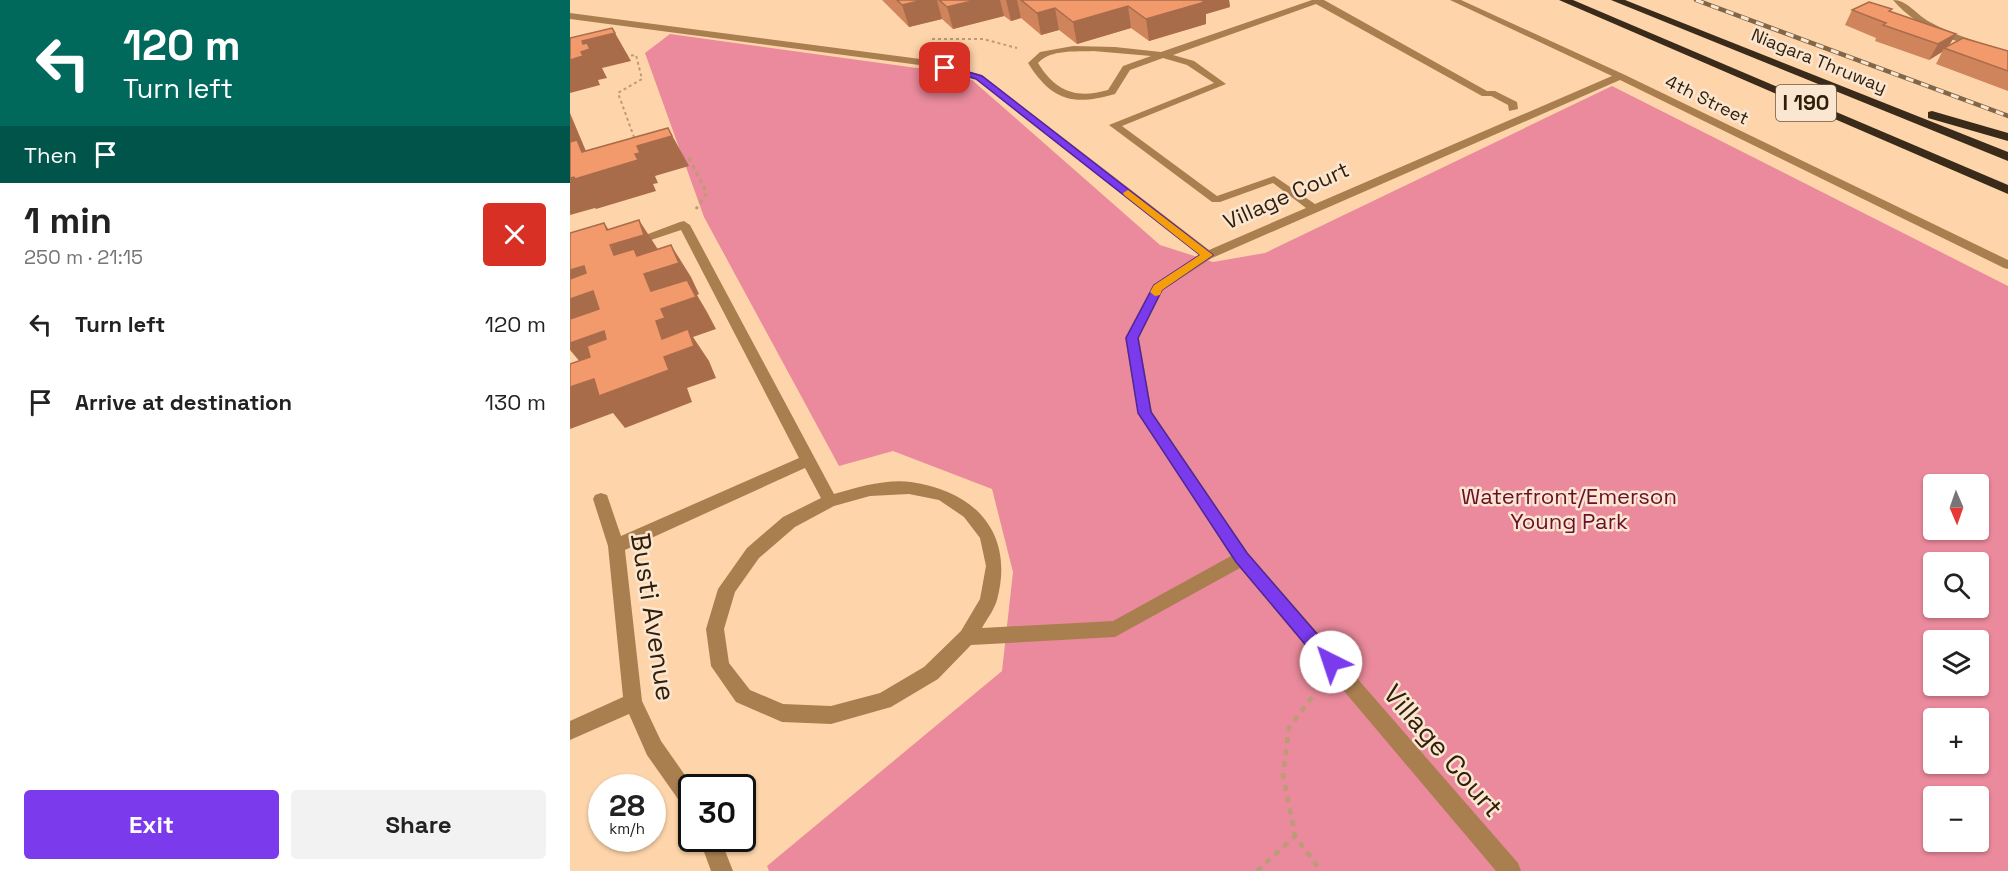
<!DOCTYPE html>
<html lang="en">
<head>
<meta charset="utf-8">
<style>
	:root { --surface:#fff; --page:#f2f2f2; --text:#222; --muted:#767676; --accent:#7c3aed }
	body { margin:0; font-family:"Space Grotesk",sans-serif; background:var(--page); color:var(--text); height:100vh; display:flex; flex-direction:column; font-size:22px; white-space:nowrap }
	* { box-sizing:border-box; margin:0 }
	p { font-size:20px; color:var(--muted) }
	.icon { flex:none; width:33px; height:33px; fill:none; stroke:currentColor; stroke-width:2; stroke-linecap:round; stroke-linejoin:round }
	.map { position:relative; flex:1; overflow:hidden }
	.drawer { display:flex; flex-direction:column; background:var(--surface); width:570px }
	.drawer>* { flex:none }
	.hud { background:#00695c; color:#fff; overflow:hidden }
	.needle { width:39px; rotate:178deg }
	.fabs { position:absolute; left:1353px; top:474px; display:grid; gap:12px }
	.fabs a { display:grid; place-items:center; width:66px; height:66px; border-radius:6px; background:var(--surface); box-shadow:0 2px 4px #0004; font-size:30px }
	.speed { position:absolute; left:18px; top:774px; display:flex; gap:12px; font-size:30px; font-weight:700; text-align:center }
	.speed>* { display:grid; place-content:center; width:78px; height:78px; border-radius:50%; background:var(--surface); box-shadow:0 2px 4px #0004; line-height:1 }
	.speed small { font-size:15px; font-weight:400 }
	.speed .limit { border:3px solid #111; border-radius:9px; background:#fff; color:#111 }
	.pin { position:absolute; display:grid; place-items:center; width:51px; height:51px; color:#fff; margin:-26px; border-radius:12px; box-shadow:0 3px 9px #0006 }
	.me { position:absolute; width:66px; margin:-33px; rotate:319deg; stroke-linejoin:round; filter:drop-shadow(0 0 4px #0008) }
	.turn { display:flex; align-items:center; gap:21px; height:126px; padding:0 24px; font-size:27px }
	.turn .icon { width:78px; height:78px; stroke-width:2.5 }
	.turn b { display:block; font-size:42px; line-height:51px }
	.then { display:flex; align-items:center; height:57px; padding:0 24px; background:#0003; gap:12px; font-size:22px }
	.round { display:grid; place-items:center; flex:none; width:63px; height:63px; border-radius:6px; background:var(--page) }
	.head { display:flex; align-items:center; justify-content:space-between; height:102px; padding:0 24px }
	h1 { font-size:36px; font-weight:600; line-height:45px }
	.cta { display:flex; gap:12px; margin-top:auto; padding:12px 24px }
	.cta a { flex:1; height:69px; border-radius:6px; background:var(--accent); color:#fff; font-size:24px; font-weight:600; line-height:69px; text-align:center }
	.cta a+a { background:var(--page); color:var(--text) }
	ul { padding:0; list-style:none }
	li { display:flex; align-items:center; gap:18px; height:78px; padding:0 24px }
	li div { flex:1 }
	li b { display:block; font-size:22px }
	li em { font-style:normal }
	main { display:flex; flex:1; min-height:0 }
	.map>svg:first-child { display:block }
	.green { fill:#ea8a9c; fill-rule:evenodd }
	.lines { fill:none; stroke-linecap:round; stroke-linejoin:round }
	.path-far2 { stroke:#bc9b76; stroke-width:2; stroke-dasharray:3 3; stroke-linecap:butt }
	.path-far1 { stroke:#bc9b76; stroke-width:3; stroke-dasharray:4 4; stroke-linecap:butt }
	.path { stroke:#bc9b76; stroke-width:4.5; stroke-dasharray:6 6; stroke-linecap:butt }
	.minor { fill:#aa7f50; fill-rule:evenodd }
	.highway { fill:#3a2a19; fill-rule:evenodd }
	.rail-casing { stroke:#816648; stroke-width:4.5 }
	.rail { stroke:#fbe6d1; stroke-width:3; stroke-dasharray:8; stroke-linecap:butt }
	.wall { fill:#d0845c }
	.shaded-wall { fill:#a96c4b }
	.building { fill:#f29a6b; stroke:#a96c4b; stroke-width:1.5 }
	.route { fill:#7c3aed; stroke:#51269a; stroke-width:1.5 }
	.slow { fill:#f59e0b }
	.labels { text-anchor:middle; stroke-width:5; stroke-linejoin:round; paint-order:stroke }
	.far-street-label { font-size:18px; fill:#301e08; stroke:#fbe6d1 }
	.shield { fill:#fbe6d1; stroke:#6d5a44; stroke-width:1.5 }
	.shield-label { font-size:21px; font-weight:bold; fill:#301e08 }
	.street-label { font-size:22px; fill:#301e08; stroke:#fbe6d1 }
	.park-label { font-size:22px; fill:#690f2c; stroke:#fbe6d1 }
	.near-street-label { font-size:27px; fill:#301e08; stroke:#fbe6d1 }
</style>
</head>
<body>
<main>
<section class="drawer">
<div class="hud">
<div class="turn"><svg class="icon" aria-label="left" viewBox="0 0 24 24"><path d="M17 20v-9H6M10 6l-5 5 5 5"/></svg><div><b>120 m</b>Turn left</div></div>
<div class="then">Then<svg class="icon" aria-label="arrive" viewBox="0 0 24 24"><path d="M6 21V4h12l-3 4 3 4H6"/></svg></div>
</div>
<div class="head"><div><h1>1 min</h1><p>250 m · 21:15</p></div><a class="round" style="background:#d93025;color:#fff"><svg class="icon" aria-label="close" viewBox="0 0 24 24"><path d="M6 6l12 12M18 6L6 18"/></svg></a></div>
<ul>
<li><svg class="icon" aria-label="left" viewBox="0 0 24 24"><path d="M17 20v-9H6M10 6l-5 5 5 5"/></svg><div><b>Turn left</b></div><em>120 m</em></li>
<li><svg class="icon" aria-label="arrive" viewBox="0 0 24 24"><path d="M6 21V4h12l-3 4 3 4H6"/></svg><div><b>Arrive at destination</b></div><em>130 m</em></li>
</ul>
<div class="cta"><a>Exit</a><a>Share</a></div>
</section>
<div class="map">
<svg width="1438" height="871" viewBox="0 0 1438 871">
	<rect width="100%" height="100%" fill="#fed5aa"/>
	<!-- green -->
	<path class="green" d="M 100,34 L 354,69 L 402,80 L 590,245 L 643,262 L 695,253 L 1042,86 L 1438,286 L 1438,871 L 199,871 L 197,866 L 432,671 L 443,572 L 422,489 L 323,451 L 269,466 L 134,217 L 75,53 ZM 1364,484 L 1408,484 L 1408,530 L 1364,530 ZM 1364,562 L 1408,562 L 1408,608 L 1364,608 ZM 1364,640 L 1408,640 L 1408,686 L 1364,686 ZM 1364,718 L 1408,718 L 1408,764 L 1364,764 ZM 1364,796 L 1408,796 L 1408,842 L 1364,842 Z"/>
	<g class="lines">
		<!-- path-far2 -->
		<g class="path-far2">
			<path d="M 362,39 L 413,39 L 447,48"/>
			<path d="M 55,56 L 66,55 L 72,79 L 48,93 L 65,140"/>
		</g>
		<!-- path-far1 -->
		<path class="path-far1" d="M 111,157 L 119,158 L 137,193 L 126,209"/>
		<!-- path -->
		<g class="path">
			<path d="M 742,697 L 719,728 L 713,775 L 725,836 L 751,871"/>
			<path d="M 687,871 L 725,836"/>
		</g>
		<!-- minor -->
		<g class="minor">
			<path d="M 742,0 L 754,0 L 917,91 L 925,91 L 947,102 L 948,109 L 939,111 L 938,105 L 921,96 L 912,96 L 746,4 L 603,55 L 624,61 L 656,84 L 552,126 L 647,196 L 704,176 L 745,204 L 1042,76 L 880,0 L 891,0 L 1053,74 L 1438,260 L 1438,269 L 1434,268 L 1050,80 L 642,258 L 593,290 L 569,338 L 582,412 L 678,553 L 948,863 L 951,871 L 926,871 L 670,568 L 545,637 L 401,645 L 368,679 L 321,707 L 261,724 L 212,722 L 166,702 L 141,666 L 136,629 L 148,589 L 177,548 L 213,517 L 251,498 L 235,468 L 55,550 L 72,701 L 91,741 L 124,788 L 122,788 L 122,812 L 115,809 L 77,755 L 59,714 L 0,740 L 0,721 L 53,697 L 38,546 L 23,499 L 25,495 L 31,493 L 37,495 L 51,536 L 229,458 L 111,230 L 60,247 L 54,243 L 110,222 L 114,221 L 120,225 L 264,494 C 289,487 315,479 341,482 C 405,491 445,533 427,600 C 424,610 417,619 412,628 L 543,621 L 661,556 L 568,413 L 555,338 L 583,285 L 630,255 L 406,79 L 357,66 L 0,19 L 0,13 L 358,60 L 412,75 L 639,250 L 736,208 L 703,183 L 650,202 L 642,202 L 539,125 L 644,83 L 617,65 L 593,58 L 560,70 L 545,94 C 503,106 482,101 458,63 L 470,52 L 503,46 L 545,47 L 591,52 ZM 523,51 L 581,56 L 553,66 L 538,90 C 506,99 486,92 468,63 C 481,49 505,52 523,51 ZM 339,494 L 369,500 L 394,517 L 410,538 L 416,566 L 410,599 L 391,631 L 354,667 L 310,693 L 261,706 L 213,704 L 180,690 L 159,663 L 154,629 L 165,592 L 189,558 L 225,527 L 264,506 L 300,496 Z"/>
			<path d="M 1323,0 C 1337,0 1346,14 1358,21 C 1383,35 1411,43 1438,51 L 1438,57 C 1398,46 1351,33 1323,0 Z"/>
			<path d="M 129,838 L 150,838 L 163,871 L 141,871 Z"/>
		</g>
		<!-- highway -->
		<g class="highway">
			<path d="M 989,0 L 1003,0 L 1438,185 L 1438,194 Z"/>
			<path d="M 1041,0 L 1055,0 L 1438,152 L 1438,161 Z"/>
			<path d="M 1362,111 L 1438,133 L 1438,141 L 1358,118 L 1358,112 Z"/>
		</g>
		<!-- rail casing -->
		<g class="rail-casing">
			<path id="rail" d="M 1126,0 L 1438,116"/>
		</g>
		<!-- rail -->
		<use href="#rail" class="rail"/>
	</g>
	<!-- wall -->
	<g class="wall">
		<path d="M 312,0 L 659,0 L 660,7 L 636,14 L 636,24 L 579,41 L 561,28 L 507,44 L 489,30 L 471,35 L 451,18 L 441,21 L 434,16 L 383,29 L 372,19 L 339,27 Z"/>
		<path d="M 1282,10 L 1321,12 L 1386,34 L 1379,45 L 1438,51 L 1438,91 L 1366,64 L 1372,52 L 1359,60 L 1305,41 L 1306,38 L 1275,25 Z"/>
	</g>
	<!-- shaded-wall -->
	<g class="shaded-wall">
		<path d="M 353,0 L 367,0 L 372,19 L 339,27 L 332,5 Z"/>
		<path d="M 406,0 L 430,0 L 434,16 L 383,29 L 377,7 Z"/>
		<path d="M 436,0 L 447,0 L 451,18 L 441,21 Z"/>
		<path d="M 624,0 L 659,0 L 660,7 L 636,14 L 636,24 L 579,41 L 576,19 Z"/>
		<path d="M 558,6 L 561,28 L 507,44 L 503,22 Z"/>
		<path d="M 485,8 L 489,30 L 471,35 L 467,13 Z"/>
		<path d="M 45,33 L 61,61 L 32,68 L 37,78 L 28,80 L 30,85 L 0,93 L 0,60 L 11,52 L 12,41 Z"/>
		<path d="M 1386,34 L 1377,49 L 1374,48 L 1372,52 L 1359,60 L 1368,44 Z"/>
		<path d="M 0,113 L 18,156 L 65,154 L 67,146 L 98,128 L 119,166 L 85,176 L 88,183 L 83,184 L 86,191 L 26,209 L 25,208 L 0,215 Z"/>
		<path d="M 69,220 L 89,251 L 101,245 L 121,277 L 129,294 L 127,295 L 137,312 L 146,329 L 123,337 L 139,361 L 146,378 L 117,388 L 122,402 L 55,428 L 43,413 L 0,429 L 0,387 L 24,379 L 94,357 L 92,339 L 44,255 L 34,223 L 48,243 Z"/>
		<path d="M 14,266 L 47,323 L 0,323 L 0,270 Z"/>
		<path d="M 34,331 L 58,363 L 22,376 L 0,350 L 0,343 Z"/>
	</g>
	<!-- building -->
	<g class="building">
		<path d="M 327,0 L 353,0 L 332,5 Z"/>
		<path d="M 369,0 L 406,0 L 377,7 Z"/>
		<path d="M 451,0 L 631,0 L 635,2 L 576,19 L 558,6 L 503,22 L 485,8 L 467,13 Z"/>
		<path d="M 1299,2 L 1322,9 L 1319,11 L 1386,34 L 1368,44 L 1313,25 L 1316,23 L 1282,10 Z"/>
		<path d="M 42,28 L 45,33 L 12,41 L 13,44 L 17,43 L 20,49 L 11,52 L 13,56 L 0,60 L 0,38 Z"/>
		<path d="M 1393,38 L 1438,51 L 1438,71 L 1374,48 Z"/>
		<path d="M 98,128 L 102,136 L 67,146 L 70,153 L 65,154 L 68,160 L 5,179 L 4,177 L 0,178 L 0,142 L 7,140 L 12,152 Z"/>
		<path d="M 69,220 L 74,235 L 40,245 L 44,255 L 64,249 L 67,256 L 101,245 L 109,263 L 74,274 L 81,291 L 117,280 L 126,297 L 91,309 L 95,318 L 86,321 L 92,339 L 118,329 L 124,346 L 94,357 L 99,370 L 29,396 L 24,379 L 0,387 L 0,364 L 20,357 L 17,346 L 36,339 L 34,331 L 0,343 L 0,319 L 29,309 L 23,291 L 0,299 L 0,279 L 16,273 L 14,266 L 0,270 L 0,233 L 34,223 L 37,230 Z"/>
	</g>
	<!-- route -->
	<path class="route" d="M 375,65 L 412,76 L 643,255 L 592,290 L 568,338 L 581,412 L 677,553 L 767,657 L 769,662 L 767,668 L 761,670 L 755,668 L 666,562 L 568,413 L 556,338 L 584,285 L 630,255 L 406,79 L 372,69 L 372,66 Z"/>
	<!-- slow -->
	<path class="slow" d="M 558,190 L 643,255 L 592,290 L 590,295 L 585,296 L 580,292 L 584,285 L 630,255 L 554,195 L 553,193 Z"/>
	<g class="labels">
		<!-- far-street labels -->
		<g class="far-street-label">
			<text transform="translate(1249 61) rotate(22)" y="6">Niagara Thruway</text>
			<text transform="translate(1137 100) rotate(26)" y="6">4th Street</text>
		</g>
		<!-- shield labels -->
		<rect class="shield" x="1206" y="85" width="60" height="36" rx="4.5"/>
		<g class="shield-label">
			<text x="1236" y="110">I 190</text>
		</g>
		<!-- street labels -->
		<g class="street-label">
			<text transform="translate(716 195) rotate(-24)" y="8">Village Court</text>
		</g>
		<!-- park labels -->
		<g class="park-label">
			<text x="999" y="504">Waterfront/Emerson<tspan x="999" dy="25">Young Park</tspan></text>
		</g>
		<!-- near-street labels -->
		<g class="near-street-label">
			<text transform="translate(83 617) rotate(81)" y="9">Busti Avenue</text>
			<text transform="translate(873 751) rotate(49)" y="9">Village Court</text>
		</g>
	</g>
</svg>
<div class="fabs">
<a><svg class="needle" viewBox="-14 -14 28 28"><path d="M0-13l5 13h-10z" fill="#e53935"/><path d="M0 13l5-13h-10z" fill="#767676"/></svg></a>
<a><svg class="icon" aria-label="search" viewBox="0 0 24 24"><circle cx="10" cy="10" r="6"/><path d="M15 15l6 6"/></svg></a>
<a><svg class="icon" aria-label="layers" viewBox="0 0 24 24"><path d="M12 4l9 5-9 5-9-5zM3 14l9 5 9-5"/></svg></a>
<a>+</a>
<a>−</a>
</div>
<div class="speed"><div>28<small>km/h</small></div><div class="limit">30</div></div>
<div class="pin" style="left:375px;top:68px;background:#d93025"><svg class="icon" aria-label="arrive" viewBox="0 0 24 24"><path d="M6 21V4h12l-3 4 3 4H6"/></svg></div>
<svg class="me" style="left:761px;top:662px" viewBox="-20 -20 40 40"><circle r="19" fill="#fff"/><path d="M0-13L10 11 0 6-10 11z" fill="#7c3aed"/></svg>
</div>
</main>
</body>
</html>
